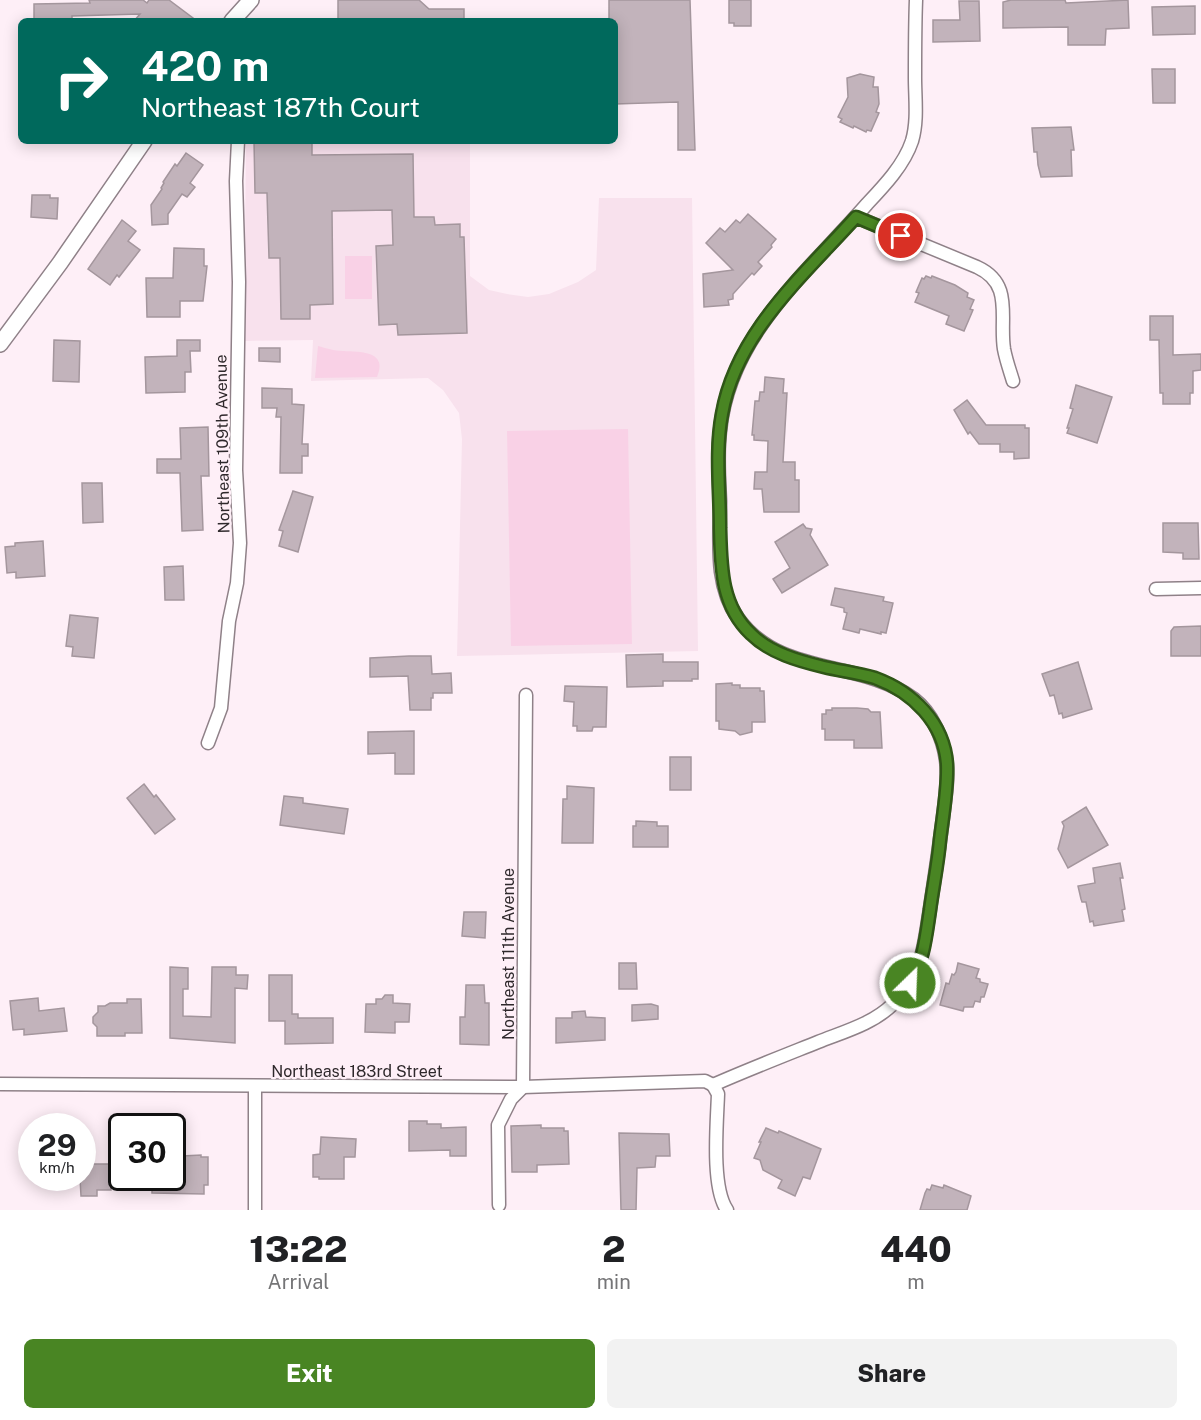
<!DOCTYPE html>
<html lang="en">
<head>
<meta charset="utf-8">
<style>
	:root { --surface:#fff; --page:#f2f2f2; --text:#202124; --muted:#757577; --accent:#498523 }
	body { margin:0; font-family:"Public Sans",sans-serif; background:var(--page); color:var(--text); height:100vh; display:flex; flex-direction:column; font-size:22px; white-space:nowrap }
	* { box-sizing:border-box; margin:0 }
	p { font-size:20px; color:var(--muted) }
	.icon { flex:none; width:33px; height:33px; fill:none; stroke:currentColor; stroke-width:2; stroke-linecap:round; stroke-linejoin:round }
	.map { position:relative; height:1210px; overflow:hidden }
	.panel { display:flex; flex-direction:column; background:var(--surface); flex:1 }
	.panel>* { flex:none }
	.guide { position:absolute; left:18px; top:18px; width:600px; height:126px; border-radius:9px; box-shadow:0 3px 15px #0003; background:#00695c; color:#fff; overflow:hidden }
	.speed { position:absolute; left:18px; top:1113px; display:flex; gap:12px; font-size:30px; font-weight:700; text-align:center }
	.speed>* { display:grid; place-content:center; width:78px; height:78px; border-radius:50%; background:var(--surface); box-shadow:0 3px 15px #0003; line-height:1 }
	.speed small { font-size:15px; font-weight:400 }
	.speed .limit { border:3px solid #111; border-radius:9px; background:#fff; color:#111 }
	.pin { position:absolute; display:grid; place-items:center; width:51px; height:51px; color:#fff; margin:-26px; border:3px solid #fff; border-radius:50%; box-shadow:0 2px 6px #0007 }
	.me { position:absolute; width:66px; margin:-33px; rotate:24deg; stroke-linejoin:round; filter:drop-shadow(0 0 4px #0008) }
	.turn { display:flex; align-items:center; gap:21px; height:126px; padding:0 24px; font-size:27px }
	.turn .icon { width:78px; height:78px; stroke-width:2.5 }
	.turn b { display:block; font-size:42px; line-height:51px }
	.eta { display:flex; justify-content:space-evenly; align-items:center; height:102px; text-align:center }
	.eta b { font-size:36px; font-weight:800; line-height:42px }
	.primary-button { display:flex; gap:12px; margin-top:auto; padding:12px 24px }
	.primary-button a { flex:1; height:69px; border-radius:9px; background:var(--accent); color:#fff; font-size:24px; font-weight:800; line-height:69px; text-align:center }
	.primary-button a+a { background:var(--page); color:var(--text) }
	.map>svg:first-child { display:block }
	.built { fill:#f8e1ed }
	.green { fill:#f9d1e6 }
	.building { fill:#c2b3bb; stroke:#a4969d; stroke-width:1.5 }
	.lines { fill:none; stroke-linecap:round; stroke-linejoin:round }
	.minor-casing { stroke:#8f8188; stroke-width:15 }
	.tertiary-casing { stroke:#8f8188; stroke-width:18 }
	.minor { stroke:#fff; stroke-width:12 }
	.tertiary { stroke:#fff; stroke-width:15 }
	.route-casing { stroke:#2f5617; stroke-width:15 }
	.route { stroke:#498523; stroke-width:10 }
	.labels { text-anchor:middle; stroke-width:4.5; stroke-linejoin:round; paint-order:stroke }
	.street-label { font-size:16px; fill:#2e282b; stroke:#feeff7 }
</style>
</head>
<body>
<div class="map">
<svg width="1201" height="1210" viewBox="0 0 1201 1210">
	<rect width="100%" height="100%" fill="#feeff7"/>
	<!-- built -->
	<path class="built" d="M 246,141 L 316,141 L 316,143 L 470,141 L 470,276 L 489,290 L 507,294 L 528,297 L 549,294 L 578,282 L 596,270 L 599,198 L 692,198 L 698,651 L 457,656 L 462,439 L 459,413 L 443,390 L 428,378 L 311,381 L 313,340 L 244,341 Z"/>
	<!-- green -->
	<g class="green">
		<rect x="345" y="256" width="27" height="43"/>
		<path d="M 318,346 C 326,348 334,351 343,351 C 358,352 389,350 377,377 L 315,378 Z"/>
		<path d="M 628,429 L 632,644 L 511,646 L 507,431 Z"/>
	</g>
	<!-- building -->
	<g class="building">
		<path d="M 89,0 L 143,0 L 147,3 L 149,0 L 169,0 L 197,21 L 134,21 L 140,14 L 72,16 L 72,21 L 34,21 L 34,4 L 90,3 Z"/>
		<path d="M 338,0 L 419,0 L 429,9 L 464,9 L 464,21 L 338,21 Z"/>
		<path d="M 609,0 L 690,0 L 695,150 L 678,150 L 678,102 L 615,104 L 615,21 L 609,21 Z"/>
		<path d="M 729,0 L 751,0 L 751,26 L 734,26 L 734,23 L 729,23 Z"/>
		<path d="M 1011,0 L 1065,0 L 1066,3 L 1128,0 L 1129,28 L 1106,29 L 1105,45 L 1068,45 L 1068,27 L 1003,28 L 1003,2 Z"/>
		<path d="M 959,1 L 979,1 L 980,41 L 933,42 L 933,20 L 960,20 Z"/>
		<path d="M 1195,6 L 1195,34 L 1153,35 L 1152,7 Z"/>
		<path d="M 1152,69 L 1175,69 L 1175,103 L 1153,103 Z"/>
		<path d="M 860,74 L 874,77 L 873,87 L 878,87 L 879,104 L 876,112 L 879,113 L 871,131 L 867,130 L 866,132 L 854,126 L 853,128 L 840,122 L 842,119 L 838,117 L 848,97 L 847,78 Z"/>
		<path d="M 1071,127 L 1074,150 L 1071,150 L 1072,176 L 1041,177 L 1038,165 L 1037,152 L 1034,152 L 1032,128 Z"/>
		<path d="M 254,141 L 312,141 L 312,155 L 413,154 L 414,217 L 434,217 L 435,225 L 460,224 L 460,237 L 464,237 L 467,333 L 398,335 L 397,324 L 379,325 L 376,246 L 393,245 L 392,210 L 332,211 L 333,304 L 310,305 L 310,319 L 281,319 L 280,258 L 269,258 L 267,193 L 255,193 Z"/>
		<path d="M 186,153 L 203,165 L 190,183 L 195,187 L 187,197 L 182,194 L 168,214 L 168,224 L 152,225 L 151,205 L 162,189 L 161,188 L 164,183 L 163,182 L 175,164 L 177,166 Z"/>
		<path d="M 32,195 L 50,195 L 50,198 L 58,198 L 57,219 L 31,217 Z"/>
		<path d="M 748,214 L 776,239 L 771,245 L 772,247 L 758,262 L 762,266 L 754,275 L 752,273 L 733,294 L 733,299 L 728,300 L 729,305 L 704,307 L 703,274 L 733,270 L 706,243 L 720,228 L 725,232 L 736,220 L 740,223 Z"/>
		<path d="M 122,220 L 136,231 L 128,241 L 140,250 L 119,277 L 117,275 L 110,285 L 88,269 Z"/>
		<path d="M 174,248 L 204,249 L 204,266 L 207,266 L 203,301 L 180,301 L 180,317 L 147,317 L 146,278 L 173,278 Z"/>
		<path d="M 926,276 L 931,278 L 932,276 L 955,285 L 968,293 L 967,297 L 974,300 L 970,309 L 973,310 L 964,331 L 946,324 L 949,316 L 915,302 L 919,293 L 916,292 L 922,278 L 924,279 Z"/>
		<path d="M 1150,316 L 1173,316 L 1173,355 L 1201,354 L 1201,370 L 1193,371 L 1193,393 L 1190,393 L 1190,404 L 1163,404 L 1163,393 L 1160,393 L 1159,340 L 1150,340 Z"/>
		<path d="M 54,340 L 80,341 L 79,382 L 53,381 Z"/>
		<path d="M 177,340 L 200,340 L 200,351 L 190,351 L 191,372 L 185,372 L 185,392 L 146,393 L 145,357 L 177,356 Z"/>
		<path d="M 259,348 L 280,348 L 280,362 L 259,361 Z"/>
		<path d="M 765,377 L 784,379 L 783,393 L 787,393 L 783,462 L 795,462 L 795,480 L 799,480 L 799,512 L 764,512 L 762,489 L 754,489 L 755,472 L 767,472 L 768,441 L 754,440 L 754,435 L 752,435 L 755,401 L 759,401 L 760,392 L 764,392 Z"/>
		<path d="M 1076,385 L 1112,397 L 1097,443 L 1067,433 L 1069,428 L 1067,428 L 1073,409 L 1070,408 Z"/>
		<path d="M 262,388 L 292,389 L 292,404 L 304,405 L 302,444 L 308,444 L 308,456 L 302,456 L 302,473 L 280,473 L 281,417 L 276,417 L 277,408 L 262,408 Z"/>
		<path d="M 967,400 L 986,425 L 1025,425 L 1025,428 L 1029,428 L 1029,458 L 1014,459 L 1014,452 L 1000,452 L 1000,444 L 979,444 L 970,432 L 968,434 L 954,410 Z"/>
		<path d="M 208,427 L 209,476 L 201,476 L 203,530 L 182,531 L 180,473 L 157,473 L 157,459 L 181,459 L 180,428 Z"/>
		<path d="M 82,483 L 102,483 L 103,522 L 83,523 Z"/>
		<path d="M 293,491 L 313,497 L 298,552 L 279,546 L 283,531 L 279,530 Z"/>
		<path d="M 1163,523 L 1198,523 L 1199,559 L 1183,559 L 1183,553 L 1163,552 Z"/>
		<path d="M 803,524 L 806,528 L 812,529 L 810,535 L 828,565 L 782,593 L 773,579 L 790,568 L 775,542 Z"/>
		<path d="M 43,541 L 45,576 L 16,578 L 16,572 L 7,573 L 5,547 L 15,546 L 15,543 Z"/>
		<path d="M 183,566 L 184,600 L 165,600 L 164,567 Z"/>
		<path d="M 835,588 L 884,597 L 883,601 L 893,603 L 886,633 L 881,632 L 881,634 L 860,629 L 859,633 L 843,629 L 847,613 L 844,612 L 844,608 L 831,605 Z"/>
		<path d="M 70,615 L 98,618 L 94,658 L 72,656 L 73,647 L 66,646 Z"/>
		<path d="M 1201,626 L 1201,656 L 1171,656 L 1171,631 L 1174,627 Z"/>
		<path d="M 663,654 L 663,662 L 698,662 L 698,679 L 692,679 L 692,681 L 663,681 L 663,686 L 627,687 L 626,655 Z"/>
		<path d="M 409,656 L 431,656 L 432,674 L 451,673 L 452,693 L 433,693 L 433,698 L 431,698 L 431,710 L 410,710 L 408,676 L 370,677 L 370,658 Z"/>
		<path d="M 1078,662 L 1092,709 L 1063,718 L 1062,713 L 1059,714 L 1054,695 L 1050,696 L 1042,674 Z"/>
		<path d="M 732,683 L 732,685 L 740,685 L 740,688 L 760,688 L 760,691 L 764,691 L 765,722 L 752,722 L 752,732 L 740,735 L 735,731 L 719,729 L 719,721 L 716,721 L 716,684 Z"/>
		<path d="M 565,686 L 607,687 L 606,727 L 593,727 L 592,731 L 577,731 L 577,726 L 573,726 L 574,702 L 564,701 Z"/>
		<path d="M 832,708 L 857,708 L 868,709 L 871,712 L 880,712 L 882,748 L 854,748 L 854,740 L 825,740 L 825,729 L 822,729 L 822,714 L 826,714 L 826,710 L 832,710 Z"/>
		<path d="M 414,731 L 414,774 L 395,774 L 395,753 L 368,754 L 368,732 Z"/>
		<rect x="670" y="757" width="21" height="33"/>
		<path d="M 144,784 L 154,797 L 156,795 L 175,819 L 155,834 L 127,798 Z"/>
		<path d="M 567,786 L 594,788 L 593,843 L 562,843 L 563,799 L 567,799 Z"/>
		<path d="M 284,796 L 303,798 L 303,803 L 348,809 L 344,834 L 280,825 Z"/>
		<path d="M 1086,807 L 1108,845 L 1068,868 L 1058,849 L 1064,826 L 1062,822 Z"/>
		<path d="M 636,821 L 657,822 L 657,826 L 668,826 L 668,847 L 633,847 L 633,826 L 636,826 Z"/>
		<path d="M 1120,863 L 1123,878 L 1120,878 L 1125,909 L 1122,910 L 1124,921 L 1094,926 L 1093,921 L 1090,922 L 1086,902 L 1082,902 L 1081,899 L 1078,886 L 1095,883 L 1093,868 Z"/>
		<path d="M 464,912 L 486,912 L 485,938 L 462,936 Z"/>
		<path d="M 619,963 L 636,963 L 637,989 L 619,989 Z"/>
		<path d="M 958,963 L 979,969 L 976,978 L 980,979 L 980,982 L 988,984 L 984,997 L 981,997 L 980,1002 L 975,1001 L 973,1007 L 964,1007 L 963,1011 L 940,1005 L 946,983 L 949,984 L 952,974 L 954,975 L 956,972 Z"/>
		<path d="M 170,967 L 188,968 L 188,989 L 183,989 L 183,1016 L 211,1017 L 212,967 L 236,967 L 236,975 L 248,975 L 247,989 L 235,988 L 235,1043 L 170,1038 Z"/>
		<path d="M 269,975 L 292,975 L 292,1014 L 298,1014 L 298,1018 L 333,1018 L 333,1043 L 285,1044 L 285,1021 L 269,1021 Z"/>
		<path d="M 466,985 L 484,985 L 485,1003 L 489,1003 L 489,1045 L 460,1044 L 460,1017 L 465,1017 Z"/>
		<path d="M 385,995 L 393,995 L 393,1003 L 410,1004 L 409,1022 L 395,1022 L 395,1033 L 365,1032 L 366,1004 L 376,1004 L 376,999 L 382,999 Z"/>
		<path d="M 38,998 L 39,1011 L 64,1008 L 67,1031 L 24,1035 L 24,1029 L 13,1030 L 10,1001 Z"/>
		<path d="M 127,999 L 141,999 L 142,1033 L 125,1033 L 125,1036 L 97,1036 L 97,1027 L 93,1023 L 93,1017 L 98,1012 L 98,1006 L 105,1006 L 110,1003 L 127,1003 Z"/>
		<path d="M 651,1004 L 658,1006 L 658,1019 L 632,1021 L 632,1005 Z"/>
		<path d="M 585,1011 L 586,1017 L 605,1018 L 605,1040 L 556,1043 L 556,1018 L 572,1018 L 572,1012 Z"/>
		<path d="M 409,1121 L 427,1121 L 427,1124 L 441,1124 L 441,1128 L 466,1127 L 466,1156 L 450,1156 L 450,1150 L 409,1151 Z"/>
		<path d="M 541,1125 L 541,1128 L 564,1128 L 564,1131 L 568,1131 L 569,1164 L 537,1165 L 537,1172 L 512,1172 L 511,1126 Z"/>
		<path d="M 766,1128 L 778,1133 L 779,1131 L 821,1149 L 810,1179 L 803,1177 L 795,1196 L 778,1188 L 782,1180 L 763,1170 L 760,1160 L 754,1158 L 761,1142 L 759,1142 Z"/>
		<path d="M 619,1133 L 669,1134 L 670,1156 L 656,1156 L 655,1167 L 637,1168 L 636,1210 L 621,1210 Z"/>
		<path d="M 321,1137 L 356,1139 L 355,1157 L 344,1157 L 344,1179 L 319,1179 L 319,1177 L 313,1177 L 313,1155 L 320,1154 Z"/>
		<path d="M 201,1155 L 201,1157 L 208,1157 L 208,1185 L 204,1185 L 204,1194 L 152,1193 L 152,1178 L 172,1178 L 172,1170 L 182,1170 L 182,1156 Z"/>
		<path d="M 82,1164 L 110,1164 L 111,1190 L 97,1190 L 97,1196 L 81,1196 L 80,1178 L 82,1178 Z"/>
		<path d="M 932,1185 L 943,1188 L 944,1185 L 971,1196 L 967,1210 L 920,1210 L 925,1193 L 927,1189 L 930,1190 Z"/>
	</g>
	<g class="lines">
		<!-- minor casing -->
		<g class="minor-casing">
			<g id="minor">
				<path d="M 856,217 L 977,267 C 1014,284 999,317 1004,349 C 1006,360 1010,371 1013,381"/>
				<path d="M 1156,589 L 1201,588"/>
				<path d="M 208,743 L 221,708 L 229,621 L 237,583 L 240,543 L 236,470 L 239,282 L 236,181 L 238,141"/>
				<path d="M 0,1084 L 523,1087 L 705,1081 L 713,1085"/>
				<path d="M 713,1085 C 747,1070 783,1056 818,1042 C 843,1032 873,1024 893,1004 C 903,995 912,983 917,970 C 924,952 926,933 929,915 C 934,882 939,850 943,817 C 945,799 949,778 946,760 C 943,738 932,713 914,699 C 859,658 781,678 738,618 C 714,585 720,540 720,501 C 719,478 717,454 720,431 C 729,335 808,272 867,204 C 884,186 904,165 912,141 C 918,121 915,98 915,78 C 915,52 915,26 916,0"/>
				<path d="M 713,1085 L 718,1094 C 717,1123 711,1187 727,1210"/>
				<path d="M 255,1087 L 255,1210"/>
				<path d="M 499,1205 L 498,1125 L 511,1099 L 523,1087 L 526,695"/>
			</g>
		</g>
		<!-- tertiary casing -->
		<g class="tertiary-casing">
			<g id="tertiary">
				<path d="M 232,21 L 251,0"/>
				<path d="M 0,344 L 60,263 L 144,141"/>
			</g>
		</g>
		<!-- minor -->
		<use href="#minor" class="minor"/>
		<!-- tertiary -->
		<use href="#tertiary" class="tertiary"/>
	</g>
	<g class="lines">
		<!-- route casing -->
		<g class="route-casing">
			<path id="route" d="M 901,236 L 856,217 C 803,276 736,333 722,414 C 715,451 720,491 720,528 C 721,567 721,606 751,634 C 770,653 799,661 824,667 C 841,671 858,673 875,678 C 913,692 944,723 947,764 C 948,789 943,815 940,840 C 938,864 933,887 930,910 C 926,936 924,961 910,983"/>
		</g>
		<!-- route -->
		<use href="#route" class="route"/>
	</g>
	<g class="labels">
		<!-- street labels -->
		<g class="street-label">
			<text transform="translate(222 444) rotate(-91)" y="6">Northeast 109th Avenue</text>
			<text transform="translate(508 954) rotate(-90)" y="6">Northeast 111th Avenue</text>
			<text x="357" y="1077">Northeast 183rd Street</text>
		</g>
	</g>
</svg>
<div class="speed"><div>29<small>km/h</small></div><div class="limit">30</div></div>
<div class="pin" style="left:901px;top:236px;background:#d93025"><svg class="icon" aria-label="arrive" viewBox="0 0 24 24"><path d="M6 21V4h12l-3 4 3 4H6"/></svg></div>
<svg class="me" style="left:910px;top:983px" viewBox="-20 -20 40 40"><circle r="17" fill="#498523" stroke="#fff" stroke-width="3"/><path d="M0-11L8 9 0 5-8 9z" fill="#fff"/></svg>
<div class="guide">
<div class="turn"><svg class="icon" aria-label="right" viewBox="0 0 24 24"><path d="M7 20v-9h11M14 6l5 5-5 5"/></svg><div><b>420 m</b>Northeast 187th Court</div></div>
</div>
</div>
<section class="panel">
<div class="eta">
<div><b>13:22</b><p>Arrival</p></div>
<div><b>2</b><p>min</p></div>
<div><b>440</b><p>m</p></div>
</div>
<div class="primary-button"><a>Exit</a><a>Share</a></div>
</section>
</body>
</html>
